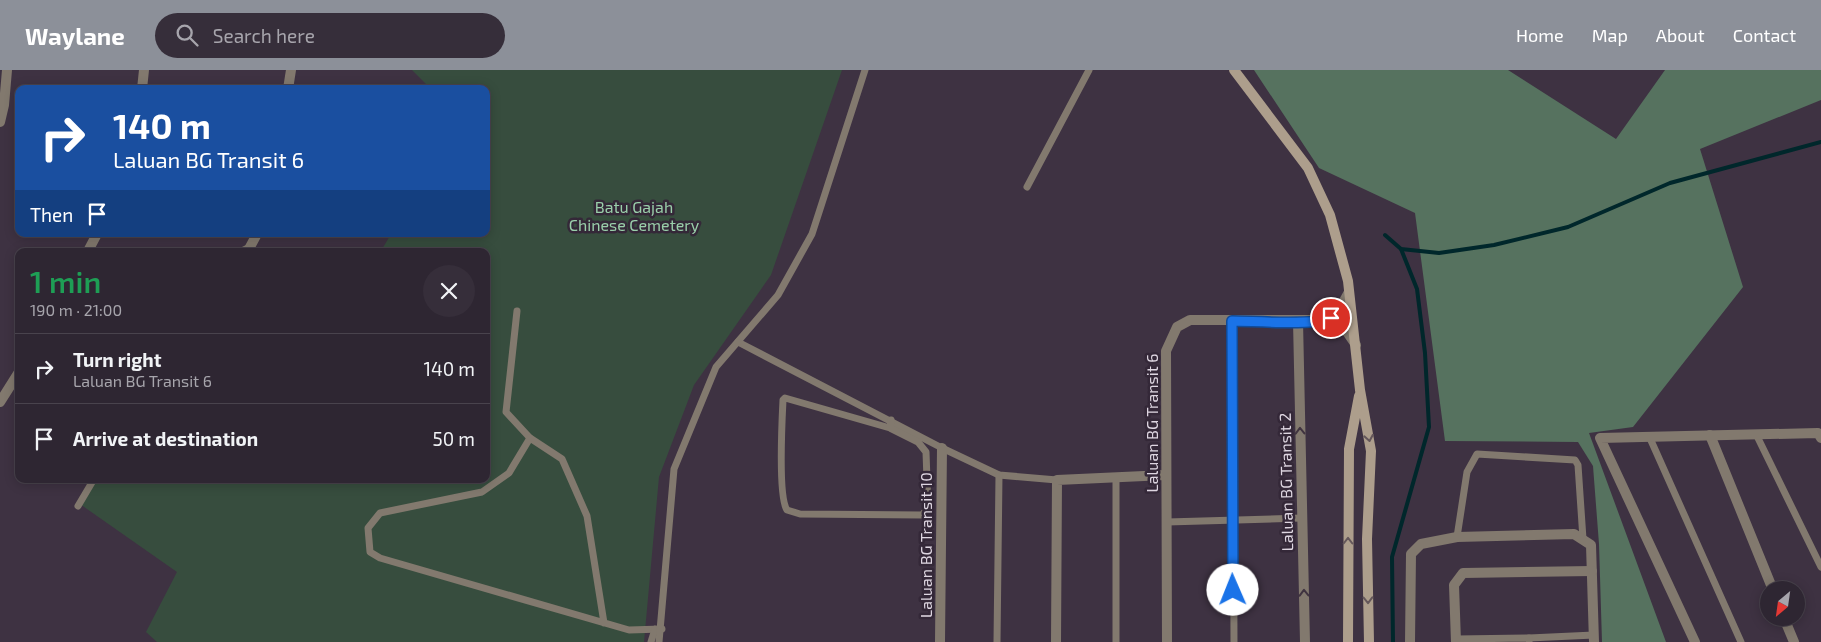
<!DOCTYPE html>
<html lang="en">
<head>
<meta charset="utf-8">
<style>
	:root { --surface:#2e2632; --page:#362e3a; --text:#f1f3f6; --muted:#a7a5ac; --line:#49434d; --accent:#8c9099 }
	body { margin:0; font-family:"Exo 2",sans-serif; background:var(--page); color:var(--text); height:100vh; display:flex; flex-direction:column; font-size:19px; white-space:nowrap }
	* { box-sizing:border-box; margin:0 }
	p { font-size:16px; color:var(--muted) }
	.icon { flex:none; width:28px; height:28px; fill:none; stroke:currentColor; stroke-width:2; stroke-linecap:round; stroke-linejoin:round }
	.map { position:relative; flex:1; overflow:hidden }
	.sheet { position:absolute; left:15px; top:178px; width:475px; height:235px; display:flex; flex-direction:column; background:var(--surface); border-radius:10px; box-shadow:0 2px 12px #0003,0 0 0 1px var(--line) }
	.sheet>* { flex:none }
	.guide { position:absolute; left:15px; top:15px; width:475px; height:152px; border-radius:10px; box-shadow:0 2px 12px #0003,0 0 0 1px var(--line); background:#1a4fa0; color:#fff; overflow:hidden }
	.needle { width:32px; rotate:209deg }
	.fabs { position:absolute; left:1760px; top:511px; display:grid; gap:10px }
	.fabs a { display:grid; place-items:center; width:45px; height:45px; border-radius:50%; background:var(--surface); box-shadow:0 2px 12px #0003,0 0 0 1px var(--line); font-size:25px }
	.pin { position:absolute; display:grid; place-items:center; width:42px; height:42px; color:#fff; margin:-21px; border:2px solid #fff; border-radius:50%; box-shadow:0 1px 5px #0007 }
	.me { position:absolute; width:55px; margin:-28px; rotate:359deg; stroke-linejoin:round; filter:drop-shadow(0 0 4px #0008) }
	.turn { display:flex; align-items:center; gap:18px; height:105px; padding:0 15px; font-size:22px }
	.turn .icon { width:65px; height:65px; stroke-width:2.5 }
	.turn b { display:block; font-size:35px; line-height:42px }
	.then { display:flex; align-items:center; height:48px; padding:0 15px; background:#0003; gap:10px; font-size:19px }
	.round { display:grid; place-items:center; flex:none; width:52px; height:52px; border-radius:26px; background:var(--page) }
	.summary { display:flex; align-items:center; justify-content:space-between; height:85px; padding:0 15px }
	h1 { font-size:30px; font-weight:600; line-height:38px; color:#1e9e55 }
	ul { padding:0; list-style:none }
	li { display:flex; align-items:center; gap:15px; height:70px; padding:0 15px; border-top:1px solid var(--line) }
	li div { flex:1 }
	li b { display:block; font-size:19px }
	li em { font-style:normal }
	header { display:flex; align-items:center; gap:30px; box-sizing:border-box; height:70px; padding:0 25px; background:var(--accent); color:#fff }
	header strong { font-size:24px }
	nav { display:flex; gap:28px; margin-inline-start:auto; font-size:18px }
	.search { width:350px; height:45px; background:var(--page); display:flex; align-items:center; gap:12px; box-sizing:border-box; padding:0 18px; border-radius:28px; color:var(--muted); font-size:19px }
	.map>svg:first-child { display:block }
	.green { fill:#374d3e }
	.forest { fill:#56725f }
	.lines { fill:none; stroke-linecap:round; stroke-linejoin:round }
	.stream { stroke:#00272b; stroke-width:4 }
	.service { stroke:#82796e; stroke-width:7 }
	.minor { stroke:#82796e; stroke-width:10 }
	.secondary { stroke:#ad9e8c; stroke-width:10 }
	.oneway { stroke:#403440 }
	.oneway2 { stroke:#64575a }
	.route-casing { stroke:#114b97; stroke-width:12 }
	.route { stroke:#1a73e8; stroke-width:9 }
	.labels { text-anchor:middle; stroke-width:5; stroke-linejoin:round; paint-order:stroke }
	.park-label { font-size:16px; fill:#9acfaa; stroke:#342838 }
	.street-label { font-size:16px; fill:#ded6e1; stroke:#342838 }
</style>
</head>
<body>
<header>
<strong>Waylane</strong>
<div class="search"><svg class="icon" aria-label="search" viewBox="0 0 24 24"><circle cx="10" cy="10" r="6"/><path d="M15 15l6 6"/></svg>Search here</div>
<nav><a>Home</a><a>Map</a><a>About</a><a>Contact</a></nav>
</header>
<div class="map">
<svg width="1821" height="572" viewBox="0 0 1821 572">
	<rect width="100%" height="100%" fill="#3e3242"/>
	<!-- green -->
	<path class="green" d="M 412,0 L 842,0 L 771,205 L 694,315 L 659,407 L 644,572 L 157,572 L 146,562 L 177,502 L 77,432 L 91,409 L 486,409 L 486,181 L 381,181 L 391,164 L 486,164 L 486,19 L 431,19 Z"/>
	<!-- forest -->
	<path class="forest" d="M 1254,0 L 1508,0 L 1616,69 L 1665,0 L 1821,0 L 1821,30 L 1700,79 L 1743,217 L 1633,357 L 1589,363 L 1666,572 L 1602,572 L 1599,474 L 1593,396 L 1578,372 L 1445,371 L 1415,143 L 1319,98 Z"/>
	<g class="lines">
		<!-- stream -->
		<g class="stream">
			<path d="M 1385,165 L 1401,179 L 1439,183 L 1494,175 L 1568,157 L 1670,113 L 1821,72"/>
			<path d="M 1393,572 L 1392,487 L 1429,357 L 1425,283 L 1417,219 L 1401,179"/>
		</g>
		<!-- service -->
		<g class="service">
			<path d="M 1027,117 L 1089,0"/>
			<path d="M 242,181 L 250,177"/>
			<path d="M 517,241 L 506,342 L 530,368"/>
			<path d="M 1233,251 L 1234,572"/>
			<path d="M 738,272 L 942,378 L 999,405 L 1057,410"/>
			<path d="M 890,358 L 918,372 L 926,382 L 928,438 L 922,445 L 800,444 L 787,440 C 778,427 782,350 783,330 L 785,328 L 890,358 L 891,350"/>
			<path d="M 1756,364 L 1821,497"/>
			<path d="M 1649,366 L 1741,572"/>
			<path d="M 78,436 L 94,409"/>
			<path d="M 1167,452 L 1302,448"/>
			<path d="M 1457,467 L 1467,402 L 1477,384 L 1575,390 L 1578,395 L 1583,469"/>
			<path d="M 604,553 L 587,446 L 562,389 L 530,368 L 509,403 L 482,422 L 380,443 L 368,458 L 370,482 L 380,488 L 629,560 L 662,559"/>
			<path d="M 1529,568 L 1594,565"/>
			<path d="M 1456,569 L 1529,568 L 1529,572"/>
			<path d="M 651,572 L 655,559"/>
			<path d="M 659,572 L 674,399 L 716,297 L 778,225 L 812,164 L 865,0"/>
			<path d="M 997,572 L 999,405"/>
			<path d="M 1116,572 L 1116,407"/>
		</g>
		<!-- minor -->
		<g class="minor">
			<path d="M 142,19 L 144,0"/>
			<path d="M 288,19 L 291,0"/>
			<path d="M 0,52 L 4,35 L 7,0"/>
			<path d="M 250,177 L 257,164"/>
			<path d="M 88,181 L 97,164"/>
			<path d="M 1326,250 L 1338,242 L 1349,222"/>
			<path d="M 1298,251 L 1305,572"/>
			<path d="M 0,332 L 19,302"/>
			<path d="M 1710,365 L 1773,520"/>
			<path d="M 1784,548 L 1794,572"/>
			<path d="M 940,572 L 942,378"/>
			<path d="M 1056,572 L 1057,410 L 1166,405"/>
			<path d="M 1167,572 L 1166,281 L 1177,257 L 1190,250 L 1326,250 L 1347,262 L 1356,275"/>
			<path d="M 1410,572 L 1411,484 L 1421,474 L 1457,467 L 1574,464 L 1591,475 L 1594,572"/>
			<path d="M 1456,572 L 1454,515 L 1463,503 L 1592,501"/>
			<path d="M 1695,572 L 1600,368 L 1818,363 L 1821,368"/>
		</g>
		<!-- secondary -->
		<g class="secondary">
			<path d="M 1234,0 L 1308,98 L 1330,145 L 1348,211 L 1360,320 L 1371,381 L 1367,469 L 1369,572"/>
			<path d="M 1348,572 L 1349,379 L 1359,326"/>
		</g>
	</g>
	<!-- one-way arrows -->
	<defs><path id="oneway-chevron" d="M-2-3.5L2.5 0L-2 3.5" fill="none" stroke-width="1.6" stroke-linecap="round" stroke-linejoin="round" transform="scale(1.25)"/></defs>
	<g class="oneway">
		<use href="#oneway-chevron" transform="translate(1300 361) rotate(-91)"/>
		<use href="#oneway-chevron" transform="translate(1304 523) rotate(-91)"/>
	</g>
	<g class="oneway2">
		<use href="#oneway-chevron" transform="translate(1369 368) rotate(80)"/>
		<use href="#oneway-chevron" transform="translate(1348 471) rotate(-90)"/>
		<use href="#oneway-chevron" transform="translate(1368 530) rotate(89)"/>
	</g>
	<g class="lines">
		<!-- route casing -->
		<g class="route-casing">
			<path id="route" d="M 1233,520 L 1232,251 C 1253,251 1316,256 1331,248"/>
		</g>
		<!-- route -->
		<use href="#route" class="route"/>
	</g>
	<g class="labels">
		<!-- park labels -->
		<g class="park-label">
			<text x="634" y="143">Batu Gajah<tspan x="634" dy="18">Chinese Cemetery</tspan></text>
		</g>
		<!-- street labels -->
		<g class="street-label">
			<text transform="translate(1152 353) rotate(-90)" y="6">Laluan BG Transit 6</text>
			<text transform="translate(1286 412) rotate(-91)" y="6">Laluan BG Transit 2</text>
			<text transform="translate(926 475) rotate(-90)" y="6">Laluan BG Transit 10</text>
		</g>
	</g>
</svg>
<div class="fabs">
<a><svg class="needle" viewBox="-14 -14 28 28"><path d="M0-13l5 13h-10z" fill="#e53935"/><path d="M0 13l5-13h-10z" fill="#a7a5ac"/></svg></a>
</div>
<div class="pin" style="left:1331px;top:248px;background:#d93025"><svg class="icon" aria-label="arrive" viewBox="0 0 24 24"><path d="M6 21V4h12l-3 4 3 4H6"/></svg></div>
<svg class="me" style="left:1233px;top:520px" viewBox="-20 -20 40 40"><circle r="19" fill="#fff"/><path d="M0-13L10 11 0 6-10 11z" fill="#1a73e8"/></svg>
<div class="guide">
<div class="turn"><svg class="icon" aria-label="right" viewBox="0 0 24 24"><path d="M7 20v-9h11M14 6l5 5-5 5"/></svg><div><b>140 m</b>Laluan BG Transit 6</div></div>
<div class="then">Then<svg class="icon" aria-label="arrive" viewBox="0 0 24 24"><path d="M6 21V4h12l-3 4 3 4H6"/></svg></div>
</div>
<section class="sheet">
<div class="summary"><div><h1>1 min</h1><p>190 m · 21:00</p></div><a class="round"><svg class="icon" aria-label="close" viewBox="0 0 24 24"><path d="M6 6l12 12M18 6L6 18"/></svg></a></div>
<ul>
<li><svg class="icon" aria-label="right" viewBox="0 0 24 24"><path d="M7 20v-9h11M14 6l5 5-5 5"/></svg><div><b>Turn right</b><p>Laluan BG Transit 6</p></div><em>140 m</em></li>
<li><svg class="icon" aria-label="arrive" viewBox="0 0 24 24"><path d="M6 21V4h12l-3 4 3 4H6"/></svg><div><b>Arrive at destination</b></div><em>50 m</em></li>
</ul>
</section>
</div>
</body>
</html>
